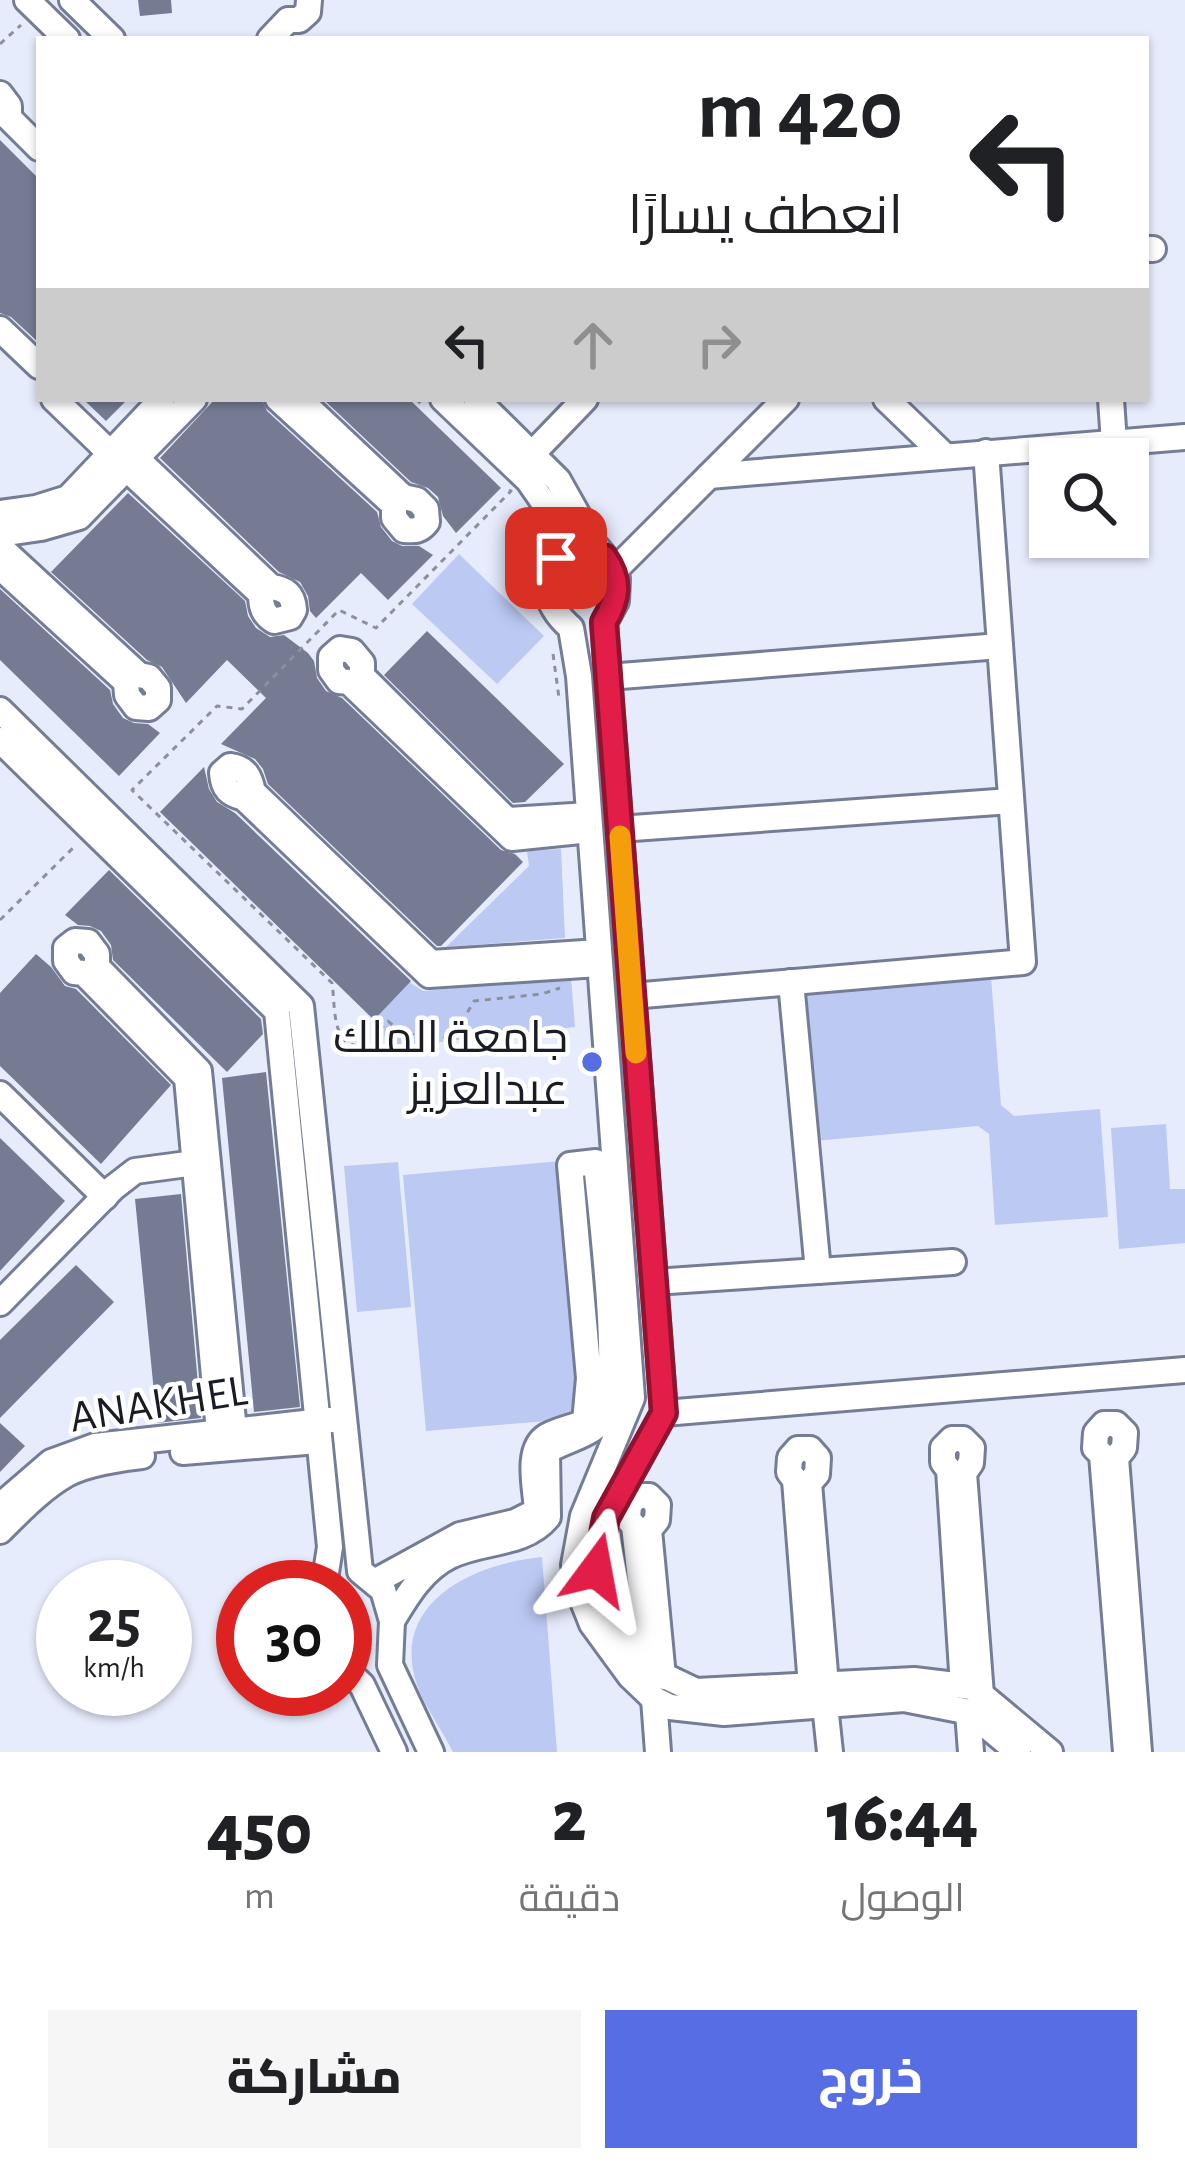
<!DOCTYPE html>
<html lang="ar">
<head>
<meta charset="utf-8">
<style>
	:root { --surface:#fff; --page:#f6f6f6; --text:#202124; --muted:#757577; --accent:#576de3 }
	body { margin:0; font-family:"Alegreya Sans",Cairo,sans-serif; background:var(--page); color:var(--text); direction:rtl; height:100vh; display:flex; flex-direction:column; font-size:45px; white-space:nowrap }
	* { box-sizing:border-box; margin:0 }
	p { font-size:39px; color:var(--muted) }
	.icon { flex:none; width:66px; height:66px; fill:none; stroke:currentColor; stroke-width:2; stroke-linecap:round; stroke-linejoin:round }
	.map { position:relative; height:1752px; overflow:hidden; direction:ltr }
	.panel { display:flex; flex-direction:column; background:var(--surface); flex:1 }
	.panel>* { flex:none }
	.banner { position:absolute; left:36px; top:36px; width:1113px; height:366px; border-radius:0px; box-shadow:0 3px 9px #0004; direction:rtl; background:#fff; color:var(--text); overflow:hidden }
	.controls { position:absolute; left:1029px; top:438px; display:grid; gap:24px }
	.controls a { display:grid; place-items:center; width:120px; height:120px; border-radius:0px; background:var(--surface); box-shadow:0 3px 9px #0004; font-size:60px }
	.speed { position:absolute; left:36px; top:1560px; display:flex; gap:24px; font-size:60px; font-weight:700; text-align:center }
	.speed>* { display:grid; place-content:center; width:156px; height:156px; border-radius:50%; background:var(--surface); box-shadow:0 3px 9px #0004; line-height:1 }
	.speed small { font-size:30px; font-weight:400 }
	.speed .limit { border:18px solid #d22; background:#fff; color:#111 }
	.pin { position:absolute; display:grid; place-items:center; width:102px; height:102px; color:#fff; margin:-51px; border-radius:24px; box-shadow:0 6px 18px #0006 }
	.me { position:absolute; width:132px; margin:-66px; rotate:13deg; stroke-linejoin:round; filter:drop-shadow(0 0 9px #0008) }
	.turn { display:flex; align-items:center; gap:42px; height:252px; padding:0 48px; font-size:54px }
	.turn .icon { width:156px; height:156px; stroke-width:2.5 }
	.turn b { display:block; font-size:84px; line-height:102px }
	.lanes { display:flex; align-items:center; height:114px; padding:0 48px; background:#0003; justify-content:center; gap:60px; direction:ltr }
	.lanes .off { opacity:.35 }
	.eta { display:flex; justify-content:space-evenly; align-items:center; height:204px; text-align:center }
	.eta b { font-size:72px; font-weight:800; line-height:84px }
	.primary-button { display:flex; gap:24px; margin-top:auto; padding:24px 48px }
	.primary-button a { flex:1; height:138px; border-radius:0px; background:var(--accent); color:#fff; font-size:48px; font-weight:800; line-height:138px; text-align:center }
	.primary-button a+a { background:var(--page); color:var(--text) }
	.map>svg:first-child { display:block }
	.green { fill:#bcc9f3 }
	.building { fill:#747b93 }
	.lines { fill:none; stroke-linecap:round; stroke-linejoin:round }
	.minor-casing { stroke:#757d95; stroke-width:30 }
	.path { stroke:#8c909d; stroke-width:3; stroke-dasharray:6 6; stroke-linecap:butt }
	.minor { stroke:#fff; stroke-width:24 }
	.route-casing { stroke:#92132f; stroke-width:30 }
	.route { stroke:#e11d48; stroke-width:21 }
	.slow { stroke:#f59e0b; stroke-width:21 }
	.poi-dot { fill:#576de3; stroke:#fff; stroke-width:4.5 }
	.labels { text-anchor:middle; stroke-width:9; stroke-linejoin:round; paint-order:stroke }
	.poi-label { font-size:45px; fill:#191c25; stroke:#fff; text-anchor:end }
	.street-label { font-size:45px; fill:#191c25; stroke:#fff }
</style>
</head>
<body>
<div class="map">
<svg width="1185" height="1752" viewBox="0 0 1185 1752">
	<rect width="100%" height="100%" fill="#e7ecfc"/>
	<!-- green -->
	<g class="green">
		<path d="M 459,554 L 544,636 L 497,684 L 412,604 Z"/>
		<path d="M 561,849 L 565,938 L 446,947 L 529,866 L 527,851 Z"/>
		<path d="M 571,977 L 575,1027 L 378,1049 L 375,1019 L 409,982 L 423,991 Z"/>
		<path d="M 991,977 L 1001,1105 L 1014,1116 L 1100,1109 L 1108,1217 L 995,1225 L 989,1134 L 978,1126 L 815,1141 L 802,993 Z"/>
		<path d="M 1166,1124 L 1170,1189 L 1185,1189 L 1185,1243 L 1119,1249 L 1111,1128 Z"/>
		<path d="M 561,1161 L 584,1418 L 426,1431 L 403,1175 Z"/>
		<path d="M 398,1162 L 411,1307 L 357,1312 L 344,1166 Z"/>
		<path d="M 542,1557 L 557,1752 L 453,1752 C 442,1730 425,1707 417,1685 C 389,1602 475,1563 542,1557 Z"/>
	</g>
	<!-- building -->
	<g class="building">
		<path d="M 138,0 L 171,0 L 172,13 L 140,16 Z"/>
		<path d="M 0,140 L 39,179 L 39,343 L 11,317 L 0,313 Z"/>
		<path d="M 83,399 L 128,399 L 106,421 Z"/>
		<path d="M 215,399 L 262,399 L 267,411 L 377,512 L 381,527 L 392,541 L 402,546 L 419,546 L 433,555 L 388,600 L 361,573 L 316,618 L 310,611 L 308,596 L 300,582 L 279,572 L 160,458 Z"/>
		<path d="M 323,399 L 409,399 L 501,488 L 456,533 L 443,516 L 438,497 L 428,488 L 411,482 Z"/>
		<path d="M 128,493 L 245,601 L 248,616 L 256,628 L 270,637 L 284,635 L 308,653 L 314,661 L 317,678 L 326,691 L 342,698 L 501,850 L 515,854 L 523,862 L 441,946 L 437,946 L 268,784 L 263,769 L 255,759 L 221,744 L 266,698 L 227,660 L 186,703 L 162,667 L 147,660 L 51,572 Z"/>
		<path d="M 0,589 L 110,690 L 113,704 L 123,718 L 134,723 L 148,724 L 160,733 L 119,776 L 0,660 Z"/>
		<path d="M 427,631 L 564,764 L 525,802 L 513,803 L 384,675 Z"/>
		<path d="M 204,767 L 209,789 L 217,802 L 235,813 L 411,981 L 374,1020 L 160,812 Z"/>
		<path d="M 109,870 L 261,1019 L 263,1034 L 227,1072 L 113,960 L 111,945 L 101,931 L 90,926 L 78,925 L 65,915 Z"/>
		<path d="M 36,954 L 51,967 L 65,986 L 76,989 L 85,998 L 171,1085 L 101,1164 L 0,1066 L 0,993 Z"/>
		<path d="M 266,1072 L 300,1407 L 254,1412 L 222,1078 Z"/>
		<path d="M 0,1138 L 65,1201 L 0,1271 Z"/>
		<path d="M 181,1194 L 201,1418 L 157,1423 L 135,1199 Z"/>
		<path d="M 76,1265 L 114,1302 L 0,1418 L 0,1340 Z"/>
		<path d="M 0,1423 L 25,1446 L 0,1472 Z"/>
	</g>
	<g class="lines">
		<!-- minor casing -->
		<g class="minor-casing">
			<g id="minor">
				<path d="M 27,0 L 67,39"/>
				<path d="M 72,0 L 112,39"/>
				<path d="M 270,39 L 288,20 L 299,20 L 308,12 L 309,0"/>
				<path d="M 0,94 L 9,106 L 9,118 L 39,148"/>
				<path d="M 1146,249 L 1153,249"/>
				<path d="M 0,329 L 39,366"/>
				<path d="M 54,399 L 110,453"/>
				<path d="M 278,399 L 394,505 L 394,518 L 404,530 C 415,531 420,531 427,522 L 426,509 L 417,500 L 403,497 L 299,399"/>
				<path d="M 443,399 L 528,480 L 551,513 L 561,547 C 545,582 540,601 571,628 L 579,676 L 632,1398 L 583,1516 L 574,1565 L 580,1594 L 592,1624 L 630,1676 L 654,1699 L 670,1707 L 724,1713 L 904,1699 L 970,1712 L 1018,1752"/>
				<path d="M 476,399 L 558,480 L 594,544 L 609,562 L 617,579 L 616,601 L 604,623 L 664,1413 L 606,1518 L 596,1570 L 607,1604 L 650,1669 L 696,1691 L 914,1680 L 972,1687 L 1050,1752"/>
				<path d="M 886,399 L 944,455"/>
				<path d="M 1111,399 L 1114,443"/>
				<path d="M 532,454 L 585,399"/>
				<path d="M 126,468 L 261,594 C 261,607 263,614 274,621 L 290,617 L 294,610 C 293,594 286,589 271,587 L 136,458"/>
				<path d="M 709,476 L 1185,437"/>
				<path d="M 0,513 L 36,508 L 68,498 L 162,399"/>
				<path d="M 0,534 L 41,528 L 79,517 L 194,399"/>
				<path d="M 0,547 L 139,675 L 149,677 L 158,688 L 158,700 L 149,708 L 136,707 L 127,695 L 126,682 L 0,567"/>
				<path d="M 613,572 L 786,399"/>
				<path d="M 608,677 L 1000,646"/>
				<path d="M 0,710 L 301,1006 L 360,1571 L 383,1590 L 392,1621 L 390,1665 L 431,1752"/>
				<path d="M 0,740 L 277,1011 L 330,1547 L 325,1579 L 317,1587"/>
				<path d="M 589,815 L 507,820 L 362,676 L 362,663 L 352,651 L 340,649 L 331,657 L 331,670 L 339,681 L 349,682 L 512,838 L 590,830"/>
				<path d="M 619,829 L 1011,801"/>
				<path d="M 599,952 L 431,963 L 253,792 C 250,777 246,768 230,766 L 222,773 C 223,789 229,794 244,798 L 429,975 L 599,964"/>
				<path d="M 791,982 L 818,1271"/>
				<path d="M 632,996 L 1023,962 L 986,452"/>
				<path d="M 0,1094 L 105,1197"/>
				<path d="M 654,1282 L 953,1262"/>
				<path d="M 0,1303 L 113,1188 L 135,1171 L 195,1163"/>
				<path d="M 664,1413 L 1185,1370"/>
				<path d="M 219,1432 L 187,1078 L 84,973 L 74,972 L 66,961 L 66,948 L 75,941 L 88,942 L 97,954 L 97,967 L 199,1071 L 234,1431"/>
				<path d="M 183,1452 L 318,1441"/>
				<path d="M 0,1506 L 51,1462 L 95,1446 L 331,1420"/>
				<path d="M 0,1531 C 20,1511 42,1488 67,1474 C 85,1464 121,1458 142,1456"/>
				<path d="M 376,1581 L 460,1535 L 515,1522 L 537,1511 C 536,1489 525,1449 547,1436 C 558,1430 573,1427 585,1422 L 589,1378 L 570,1165 L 596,1162 C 600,1210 624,1387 602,1420 C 592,1435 563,1441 547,1451 L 548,1517 C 524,1546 483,1540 450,1556 C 422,1570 407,1596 392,1621"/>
				<path d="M 649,1659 L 634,1526 L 628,1519 L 629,1505 L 637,1496 L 649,1496 L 658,1505 L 657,1520 L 649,1530 L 663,1677"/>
				<path d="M 345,1669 L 362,1685 L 394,1752"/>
				<path d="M 811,1686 L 795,1480 L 789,1472 L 790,1458 L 798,1449 L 810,1449 L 818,1458 L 817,1474 L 809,1483 L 826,1685"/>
				<path d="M 963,1686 L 949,1470 L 943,1462 L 943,1448 L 952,1439 L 963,1439 L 972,1448 L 971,1463 L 964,1473 L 981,1695"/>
				<path d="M 654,1699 L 658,1752"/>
				<path d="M 825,1705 L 830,1752"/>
				<path d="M 968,1712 L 971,1752"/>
				<path d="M 1126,1752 L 1102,1455 L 1095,1448 L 1096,1433 L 1104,1424 L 1116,1424 L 1125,1433 L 1124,1448 L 1116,1458 L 1139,1752"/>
			</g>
		</g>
		<!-- path -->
		<g class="path">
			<path d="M 0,44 L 21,25"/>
			<path d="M 416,399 L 424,407"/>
			<path d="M 509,490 L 511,491 L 376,628 L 339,610 L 242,709 L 217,706 L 132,790 L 332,983 C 335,1001 332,1038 351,1044 C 358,1047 363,1047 370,1043 C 377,1038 380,1028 388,1021 C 404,1036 422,1037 443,1039 L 462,1022 L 474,1001 L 542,994 L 560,988"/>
			<path d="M 527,577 L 535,534"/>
			<path d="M 553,654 L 559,698"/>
			<path d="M 0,920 L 76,845"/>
		</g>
		<!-- minor -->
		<use href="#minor" class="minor"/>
	</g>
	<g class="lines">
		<!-- route casing -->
		<g class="route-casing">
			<path id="route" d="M 556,558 L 582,550 L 604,557 C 621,581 618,598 604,622 L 664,1413 L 606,1518 L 596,1570"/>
		</g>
		<!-- route -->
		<use href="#route" class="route"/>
		<!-- slow -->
		<path class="slow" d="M 620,836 L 636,1053"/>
	</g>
	<!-- markers -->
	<circle class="poi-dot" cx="592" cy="1062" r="12"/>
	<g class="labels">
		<!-- poi labels -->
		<g class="poi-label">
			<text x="568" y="1052">جامعة الملك<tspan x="568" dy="52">عبدالعزيز</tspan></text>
		</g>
		<!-- street labels -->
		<g class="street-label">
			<text transform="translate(158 1402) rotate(-9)" y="16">ANAKHEL</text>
		</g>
	</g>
</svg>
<div class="controls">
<a><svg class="icon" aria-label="search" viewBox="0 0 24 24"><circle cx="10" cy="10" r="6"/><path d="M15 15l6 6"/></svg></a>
</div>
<div class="speed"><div>25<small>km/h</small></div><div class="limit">30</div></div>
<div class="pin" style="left:556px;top:558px;background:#d93025"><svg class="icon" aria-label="arrive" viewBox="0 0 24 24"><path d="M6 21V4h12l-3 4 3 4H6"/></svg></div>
<svg class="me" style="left:596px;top:1570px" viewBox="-20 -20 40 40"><path d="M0-17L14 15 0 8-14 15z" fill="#e11d48" stroke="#fff" stroke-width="4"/></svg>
<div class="banner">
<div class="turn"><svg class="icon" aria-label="left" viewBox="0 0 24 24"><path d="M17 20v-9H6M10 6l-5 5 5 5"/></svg><div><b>420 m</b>انعطف يسارًا</div></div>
<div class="lanes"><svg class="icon" aria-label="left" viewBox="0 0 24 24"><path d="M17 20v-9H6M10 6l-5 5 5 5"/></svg><svg class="icon off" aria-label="ahead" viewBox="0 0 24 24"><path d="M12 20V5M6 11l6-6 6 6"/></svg><svg class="icon off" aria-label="right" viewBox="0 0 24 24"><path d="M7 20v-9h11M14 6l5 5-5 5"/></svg></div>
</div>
</div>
<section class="panel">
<div class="eta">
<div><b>16:44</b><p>الوصول</p></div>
<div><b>2</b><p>دقيقة</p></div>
<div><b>450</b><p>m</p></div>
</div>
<div class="primary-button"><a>خروج</a><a>مشاركة</a></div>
</section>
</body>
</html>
